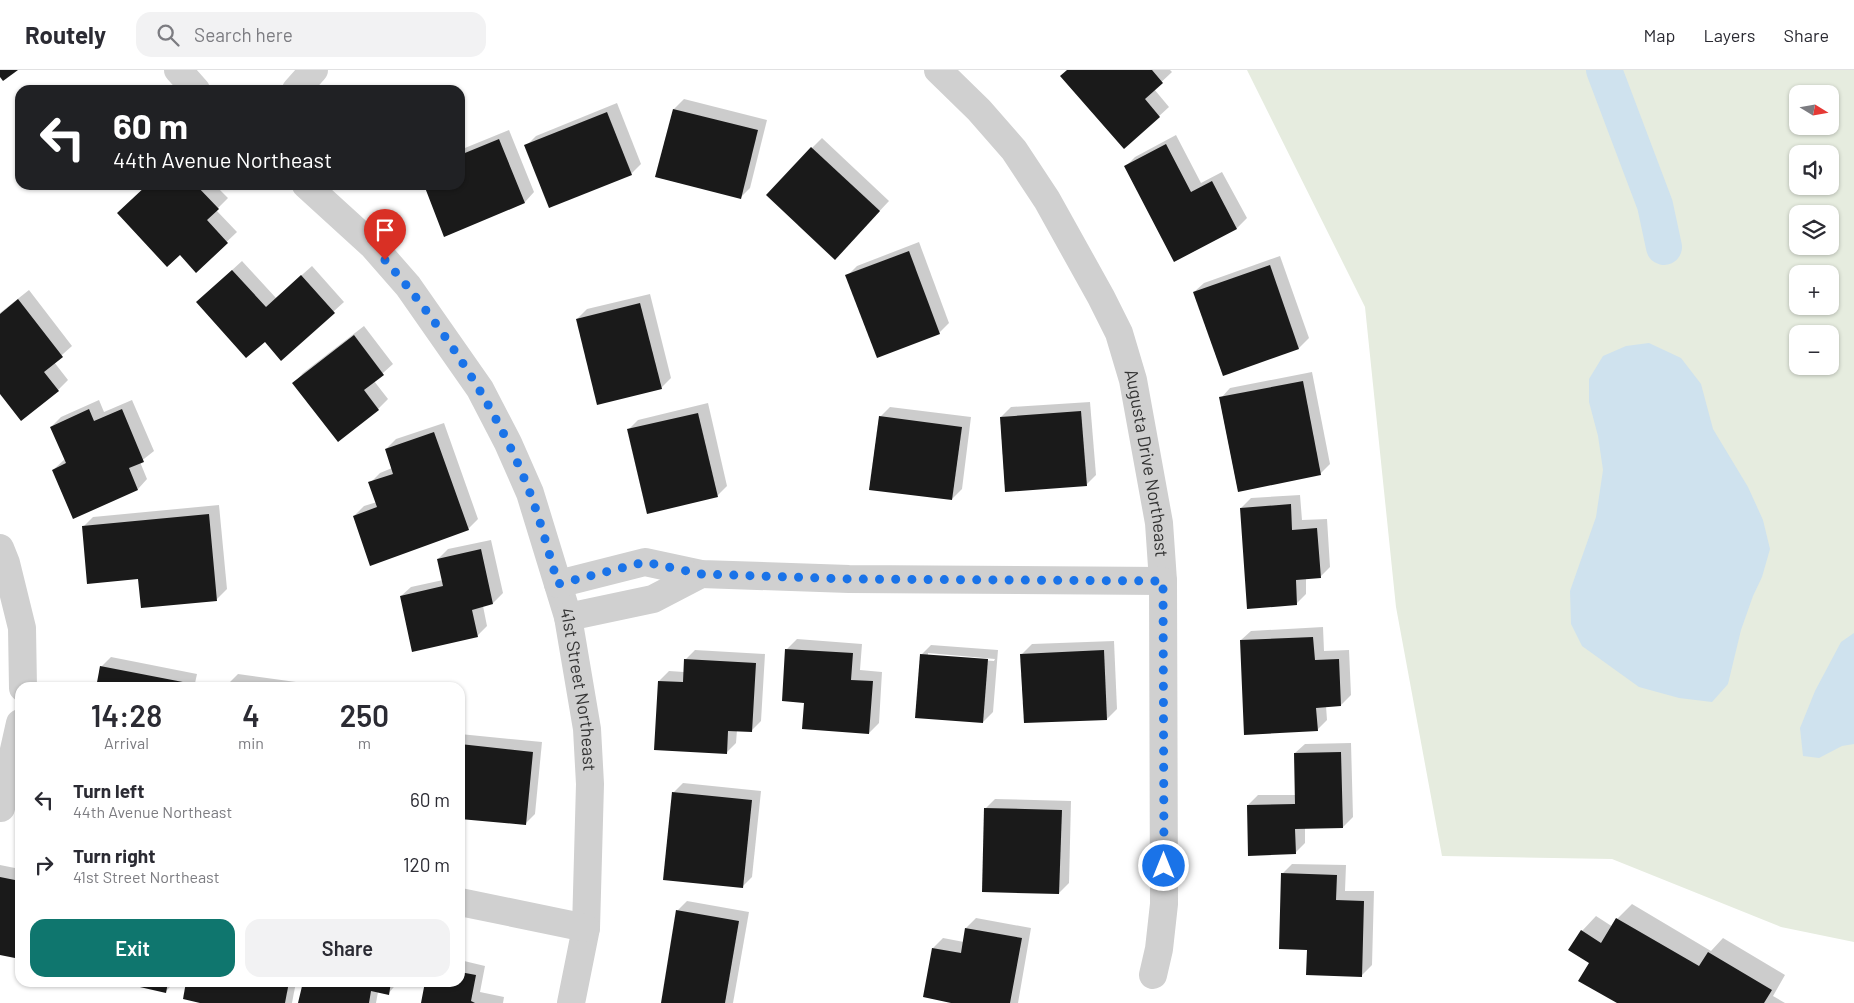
<!DOCTYPE html>
<html lang="en">
<head>
<meta charset="utf-8">
<style>
	:root { --surface:#fff; --page:#f2f2f3; --text:#2b2b33; --muted:#7c7c81; --line:#e1e1e2; --accent:#0f766e }
	body { margin:0; font-family:Barlow,sans-serif; background:var(--page); color:var(--text); height:100vh; display:flex; flex-direction:column; font-size:19px; white-space:nowrap }
	* { box-sizing:border-box; margin:0 }
	p { font-size:16px; color:var(--muted) }
	.icon { flex:none; width:28px; height:28px; fill:none; stroke:currentColor; stroke-width:2; stroke-linecap:round; stroke-linejoin:round }
	.map { position:relative; flex:1; overflow:hidden }
	.panel { position:absolute; left:15px; top:612px; width:450px; height:305px; display:flex; flex-direction:column; background:var(--surface); border-radius:15px; box-shadow:0 1px 4px #0004 }
	.panel>* { flex:none }
	.top-card { position:absolute; left:15px; top:15px; width:450px; height:105px; border-radius:15px; box-shadow:0 1px 4px #0004; background:#202124; color:#fff; overflow:hidden }
	.needle { width:32px; rotate:101deg }
	.fabs { position:absolute; left:1789px; top:15px; display:grid; gap:10px }
	.fabs a { display:grid; place-items:center; width:50px; height:50px; border-radius:10px; background:var(--surface); box-shadow:0 1px 4px #0004; font-size:25px }
	.pin { position:absolute; display:grid; place-items:center; width:42px; height:42px; color:#fff; margin:-51px -21px; border-radius:50% 50% 50% 0; rotate:-45deg; box-shadow:0 0 5px #0007 }
	.pin .icon { rotate:45deg }
	.me { position:absolute; width:55px; margin:-28px; rotate:0deg; stroke-linejoin:round; filter:drop-shadow(0 0 4px #0008) }
	.turn { display:flex; align-items:center; gap:18px; height:105px; padding:0 15px; font-size:22px }
	.turn .icon { width:65px; height:65px; stroke-width:2.5 }
	.turn b { display:block; font-size:35px; line-height:42px }
	.eta { display:flex; justify-content:space-evenly; align-items:center; height:85px; text-align:center }
	.eta b { font-size:30px; font-weight:600; line-height:35px }
	.button { display:flex; gap:10px; margin-top:auto; padding:10px 15px }
	.button a { flex:1; height:58px; border-radius:15px; background:var(--accent); color:#fff; font-size:20px; font-weight:600; line-height:58px; text-align:center }
	.button a+a { background:var(--page); color:var(--text) }
	ul { padding:0; list-style:none }
	li { display:flex; align-items:center; gap:15px; height:65px; padding:0 15px }
	li div { flex:1 }
	li b { display:block; font-size:19px }
	li em { font-style:normal }
	header { display:flex; align-items:center; gap:30px; box-sizing:border-box; height:70px; padding:0 25px; background:var(--surface); border-bottom:1px solid var(--line) }
	header strong { font-size:24px }
	nav { display:flex; gap:28px; margin-inline-start:auto; font-size:18px }
	.search { width:350px; height:45px; background:var(--page); display:flex; align-items:center; gap:12px; box-sizing:border-box; padding:0 18px; border-radius:15px; color:var(--muted); font-size:19px }
	.map>svg:first-child { display:block }
	.green { fill:#e6ecdf; fill-rule:evenodd }
	.water { fill:#cfe2ee }
	.shadow { fill:#0003; fill-rule:evenodd }
	.lines { fill:none; stroke-linecap:round; stroke-linejoin:round }
	.canal { stroke:#cfe2ee; stroke-width:36 }
	.building { fill:#1a1a1a }
	.minor { stroke:#d0d0d0; stroke-width:28 }
	.route { stroke:#1a73e8; stroke-width:9; stroke-dasharray:0 16.2 }
	.labels { text-anchor:middle; stroke-width:5; stroke-linejoin:round; paint-order:stroke }
	.street-label { font-size:18px; fill:#333; stroke:#fff }
</style>
</head>
<body>
<header>
<strong>Routely</strong>
<div class="search"><svg class="icon" aria-label="search" viewBox="0 0 24 24"><circle cx="10" cy="10" r="6"/><path d="M15 15l6 6"/></svg>Search here</div>
<nav><a>Map</a><a>Layers</a><a>Share</a></nav>
</header>
<div class="map">
<svg width="1854" height="933" viewBox="0 0 1854 933">
	<rect width="100%" height="100%" fill="#fff"/>
	<!-- green -->
	<path class="green" d="M 1247,0 L 1854,0 L 1854,872 L 1781,857 L 1612,789 L 1442,786 L 1396,537 L 1365,237 ZM 1798,24 L 1830,24 L 1830,56 L 1798,56 ZM 1798,84 L 1830,84 L 1830,116 L 1798,116 ZM 1798,144 L 1830,144 L 1830,176 L 1798,176 ZM 1798,204 L 1830,204 L 1830,236 L 1798,236 ZM 1798,264 L 1830,264 L 1830,296 L 1798,296 Z"/>
	<!-- water -->
	<g class="water">
		<path d="M 1649,273 L 1681,288 L 1701,314 L 1713,359 L 1748,417 L 1763,450 L 1770,479 L 1762,507 L 1753,526 L 1741,560 L 1728,614 L 1712,632 L 1679,628 L 1639,617 L 1582,576 L 1571,554 L 1570,521 L 1596,447 L 1603,400 L 1598,366 L 1589,332 L 1589,309 L 1603,286 L 1626,276 Z"/>
		<path d="M 1854,563 L 1854,674 L 1842,676 L 1819,688 L 1803,686 L 1800,658 L 1815,621 L 1841,572 Z"/>
	</g>
	<!-- shadow -->
	<g class="shadow">
		<path d="M 1067,0 L 1170,0 L 1172,2 L 1154,19 L 1169,37 L 1124,78 Z"/>
		<path d="M 684,29 L 767,50 L 750,118 L 740,128 L 657,107 L 674,39 Z"/>
		<path d="M 617,33 L 641,94 L 631,104 L 526,76 L 536,66 Z"/>
		<path d="M 509,60 L 534,122 L 525,132 L 425,115 L 460,115 L 460,80 Z"/>
		<path d="M 1176,65 L 1201,113 L 1222,102 L 1247,148 L 1237,158 L 1175,191 L 1125,97 L 1135,87 Z"/>
		<path d="M 822,68 L 889,131 L 845,178 L 812,78 Z"/>
		<path d="M 148,115 L 215,115 L 228,128 L 216,140 L 237,162 L 196,201 Z"/>
		<path d="M 919,172 L 949,253 L 939,263 L 847,206 L 857,196 Z"/>
		<path d="M 1280,186 L 1309,268 L 1299,278 L 1223,305 L 1194,222 L 1204,213 Z"/>
		<path d="M 242,191 L 276,228 L 312,196 L 344,232 L 281,289 L 265,270 L 208,222 Z"/>
		<path d="M 29,220 L 72,276 L 54,292 L 68,310 L 58,320 L 0,322 L 0,243 Z"/>
		<path d="M 650,224 L 671,308 L 661,318 L 577,249 L 587,239 Z"/>
		<path d="M 364,256 L 393,294 L 374,311 L 388,329 L 378,339 L 294,313 L 303,303 Z"/>
		<path d="M 1312,302 L 1330,394 L 1320,404 L 1221,328 L 1230,318 Z"/>
		<path d="M 99,330 L 104,342 L 132,330 L 154,381 L 140,392 L 147,409 L 138,419 L 53,400 L 65,389 L 51,357 L 61,347 Z"/>
		<path d="M 1090,332 L 1096,405 L 1086,415 L 1001,347 L 1011,337 Z"/>
		<path d="M 708,333 L 727,416 L 717,426 L 628,360 L 638,350 Z"/>
		<path d="M 890,337 L 971,347 L 962,419 L 952,429 L 880,347 Z"/>
		<path d="M 444,353 L 478,449 L 468,459 L 354,446 L 364,436 L 377,432 L 370,413 L 380,403 L 392,398 L 386,379 L 396,369 Z"/>
		<path d="M 1300,425 L 1302,450 L 1327,449 L 1330,497 L 1320,507 L 1306,508 L 1306,524 L 1296,534 L 1241,438 L 1251,428 Z"/>
		<path d="M 219,435 L 227,519 L 217,529 L 139,508 L 83,457 L 93,447 Z"/>
		<path d="M 491,470 L 503,523 L 493,533 L 483,536 L 487,556 L 477,566 L 401,526 L 411,517 L 443,510 L 438,489 L 448,479 Z"/>
		<path d="M 1323,557 L 1324,581 L 1349,580 L 1351,625 L 1341,635 L 1326,636 L 1327,650 L 1317,660 L 1241,570 L 1251,561 Z"/>
		<path d="M 797,569 L 862,574 L 860,600 L 882,602 L 879,653 L 869,663 L 805,632 L 787,579 Z"/>
		<path d="M 1114,571 L 1117,639 L 1107,649 L 1022,584 L 1032,574 Z"/>
		<path d="M 931,575 L 998,580 L 993,642 L 983,652 L 921,585 ZM 928,583 L 995,589 L 994,591 L 928,586 Z"/>
		<path d="M 695,580 L 765,584 L 761,651 L 751,661 L 737,660 L 736,673 L 726,683 L 659,611 L 669,601 L 684,602 L 685,590 Z"/>
		<path d="M 111,587 L 197,604 L 194,618 L 97,618 L 101,597 Z"/>
		<path d="M 238,604 L 318,615 L 318,618 L 228,618 L 228,614 Z"/>
		<path d="M 460,664 L 542,672 L 535,744 L 525,754 L 460,747 Z"/>
		<path d="M 1351,673 L 1353,747 L 1343,757 L 1305,758 L 1305,773 L 1295,783 L 1248,735 L 1258,725 L 1296,725 L 1295,683 L 1305,674 Z"/>
		<path d="M 683,713 L 761,721 L 752,807 L 742,817 L 673,723 Z"/>
		<path d="M 995,729 L 1071,731 L 1069,813 L 1059,823 L 985,739 Z"/>
		<path d="M 1292,794 L 1346,795 L 1345,821 L 1374,821 L 1372,895 L 1362,905 L 1308,879 L 1282,804 Z"/>
		<path d="M 0,795 L 20,799 L 20,888 L 0,884 Z"/>
		<path d="M 687,831 L 749,842 L 733,933 L 662,933 L 677,841 Z"/>
		<path d="M 1632,834 L 1711,881 L 1723,868 L 1785,905 L 1773,926 L 1785,933 L 1620,933 L 1591,892 L 1582,861 L 1596,846 L 1613,857 L 1617,849 Z"/>
		<path d="M 976,848 L 1031,858 L 1018,933 L 953,933 L 933,878 L 943,868 L 964,872 L 966,858 Z"/>
		<path d="M 460,890 L 485,896 L 480,922 L 504,927 L 503,933 L 422,933 L 460,912 Z"/>
		<path d="M 120,912 L 175,912 L 166,921 Z"/>
		<path d="M 188,912 L 296,912 L 292,933 L 206,933 Z"/>
		<path d="M 304,912 L 398,912 L 388,924 L 378,922 L 376,933 L 300,933 Z"/>
	</g>
	<g class="lines">
		<!-- canal -->
		<path class="canal" d="M 1604,0 L 1655,135 L 1664,177"/>
	</g>
	<!-- building -->
	<g class="building">
		<path d="M 0,0 L 18,0 L 3,11 L 0,7 Z"/>
		<path d="M 1067,0 L 1152,0 L 1163,13 L 1145,29 L 1160,47 L 1124,79 L 1060,6 Z"/>
		<path d="M 673,39 L 758,60 L 741,129 L 655,107 Z"/>
		<path d="M 607,42 L 632,105 L 549,138 L 524,75 Z"/>
		<path d="M 499,69 L 525,133 L 444,167 L 424,115 L 460,115 L 460,85 Z"/>
		<path d="M 1166,74 L 1191,122 L 1212,111 L 1237,159 L 1174,192 L 1124,96 Z"/>
		<path d="M 811,77 L 880,141 L 835,190 L 766,125 Z"/>
		<path d="M 147,115 L 196,115 L 219,139 L 207,150 L 228,173 L 196,203 L 180,185 L 167,197 L 117,143 Z"/>
		<path d="M 909,181 L 940,264 L 877,288 L 845,205 Z"/>
		<path d="M 1270,195 L 1299,279 L 1223,306 L 1193,222 Z"/>
		<path d="M 232,200 L 266,237 L 301,205 L 335,243 L 281,291 L 265,272 L 246,288 L 196,232 Z"/>
		<path d="M 18,229 L 63,287 L 44,302 L 59,321 L 21,351 L 0,324 L 0,244 Z"/>
		<path d="M 640,233 L 662,319 L 597,335 L 576,249 Z"/>
		<path d="M 354,265 L 384,305 L 364,320 L 379,340 L 338,372 L 292,313 Z"/>
		<path d="M 1303,311 L 1321,405 L 1238,422 L 1219,327 Z"/>
		<path d="M 89,339 L 94,351 L 122,339 L 144,392 L 129,398 L 138,420 L 73,449 L 52,400 L 66,393 L 50,357 Z"/>
		<path d="M 1081,341 L 1087,416 L 1005,422 L 1000,347 Z"/>
		<path d="M 698,343 L 718,427 L 647,444 L 627,359 Z"/>
		<path d="M 879,346 L 962,357 L 952,430 L 869,420 Z"/>
		<path d="M 434,362 L 469,460 L 370,496 L 353,446 L 377,437 L 368,412 L 393,404 L 385,379 Z"/>
		<path d="M 1291,434 L 1292,460 L 1317,458 L 1321,508 L 1296,510 L 1297,535 L 1247,539 L 1240,438 Z"/>
		<path d="M 209,444 L 217,531 L 141,538 L 138,509 L 87,514 L 82,456 Z"/>
		<path d="M 481,479 L 493,534 L 472,540 L 478,567 L 412,582 L 400,526 L 443,516 L 437,489 Z"/>
		<path d="M 1313,567 L 1315,590 L 1339,589 L 1341,636 L 1316,638 L 1318,661 L 1244,665 L 1240,570 Z"/>
		<path d="M 785,579 L 853,583 L 851,610 L 873,611 L 869,664 L 802,659 L 804,633 L 782,631 Z"/>
		<path d="M 1104,580 L 1107,650 L 1024,653 L 1020,584 Z"/>
		<path d="M 920,584 L 988,589 L 983,653 L 915,648 Z"/>
		<path d="M 684,589 L 756,593 L 752,662 L 728,661 L 727,684 L 654,680 L 658,611 L 683,612 Z"/>
		<path d="M 100,596 L 188,613 L 187,618 L 96,618 Z"/>
		<path d="M 460,674 L 533,682 L 526,755 L 460,749 Z"/>
		<path d="M 1341,682 L 1343,758 L 1295,759 L 1296,784 L 1248,786 L 1247,735 L 1295,734 L 1294,683 Z"/>
		<path d="M 672,722 L 752,730 L 743,818 L 663,810 Z"/>
		<path d="M 984,738 L 1062,740 L 1059,824 L 982,822 Z"/>
		<path d="M 1281,803 L 1337,805 L 1336,830 L 1364,831 L 1362,907 L 1306,905 L 1307,880 L 1279,879 Z"/>
		<path d="M 0,807 L 20,811 L 20,889 L 0,885 Z"/>
		<path d="M 676,840 L 739,851 L 725,933 L 661,933 Z"/>
		<path d="M 1616,848 L 1699,896 L 1708,882 L 1772,920 L 1764,933 L 1617,933 L 1578,911 L 1589,893 L 1568,880 L 1581,860 L 1601,873 Z"/>
		<path d="M 965,858 L 1022,868 L 1010,933 L 951,933 L 923,927 L 932,878 L 961,883 Z"/>
		<path d="M 460,902 L 476,905 L 471,931 L 475,933 L 421,933 L 425,912 L 460,912 Z"/>
		<path d="M 118,912 L 168,912 L 166,923 Z"/>
		<path d="M 186,912 L 289,912 L 285,933 L 200,933 L 183,929 Z"/>
		<path d="M 303,912 L 391,912 L 389,925 L 371,921 L 369,933 L 298,933 Z"/>
	</g>
	<g class="lines">
		<!-- minor -->
		<g class="minor">
			<path d="M 178,0 L 196,20"/>
			<path id="s1" d="M 938,0 L 979,40 L 1014,80 L 1047,130 L 1101,227 L 1119,263 L 1133,310 L 1159,453 L 1163,511 L 1164,834 L 1159,879 L 1153,905"/>
			<path d="M 296,20 L 314,0"/>
			<path id="s2" d="M 306,115 L 373,176 L 408,216 L 480,319 L 508,373 L 530,423 L 568,547 L 587,659 L 590,714 L 586,858 L 571,933"/>
			<path d="M 0,478 L 6,493 L 22,558 L 23,618"/>
			<path d="M 558,514 L 645,492 L 701,504 L 849,509 L 1163,511"/>
			<path d="M 568,547 L 653,529 L 701,504"/>
			<path d="M 1,738 L 20,653"/>
			<path d="M 460,832 L 586,858"/>
		</g>
	</g>
	<g class="lines">
		<!-- route -->
		<path class="route" d="M 385,190 C 442,255 499,341 530,423 C 541,452 549,484 558,514 L 645,492 L 701,504 L 849,509 L 1163,511 L 1164,796"/>
	</g>
	<g class="labels">
		<!-- street labels -->
		<g class="street-label">
			<text dy="6" stroke="none"><textPath href="#s1" startOffset="455">Augusta Drive Northeast</textPath></text>
			<text dy="6" stroke="none"><textPath href="#s2" startOffset="588">41st Street Northeast</textPath></text>
		</g>
	</g>
</svg>
<div class="fabs">
<a><svg class="needle" viewBox="-14 -14 28 28"><path d="M0-13l5 13h-10z" fill="#e53935"/><path d="M0 13l5-13h-10z" fill="#7c7c81"/></svg></a>
<a><svg class="icon" aria-label="sound" viewBox="0 0 24 24"><path d="M4 9h4l5-4v14l-5-4H4zM17 9q2 3 0 6"/></svg></a>
<a><svg class="icon" aria-label="layers" viewBox="0 0 24 24"><path d="M12 4l9 5-9 5-9-5zM3 14l9 5 9-5"/></svg></a>
<a>+</a>
<a>−</a>
</div>
<div class="pin" style="left:385px;top:190px;background:#d93025"><svg class="icon" aria-label="arrive" viewBox="0 0 24 24"><path d="M6 21V4h12l-3 4 3 4H6"/></svg></div>
<svg class="me" style="left:1164px;top:796px" viewBox="-20 -20 40 40"><circle r="17" fill="#1a73e8" stroke="#fff" stroke-width="3"/><path d="M0-11L8 9 0 5-8 9z" fill="#fff"/></svg>
<div class="top-card">
<div class="turn"><svg class="icon" aria-label="left" viewBox="0 0 24 24"><path d="M17 20v-9H6M10 6l-5 5 5 5"/></svg><div><b>60 m</b>44th Avenue Northeast</div></div>
</div>
<section class="panel">
<div class="eta">
<div><b>14:28</b><p>Arrival</p></div>
<div><b>4</b><p>min</p></div>
<div><b>250</b><p>m</p></div>
</div>
<ul>
<li><svg class="icon" aria-label="left" viewBox="0 0 24 24"><path d="M17 20v-9H6M10 6l-5 5 5 5"/></svg><div><b>Turn left</b><p>44th Avenue Northeast</p></div><em>60 m</em></li>
<li><svg class="icon" aria-label="right" viewBox="0 0 24 24"><path d="M7 20v-9h11M14 6l5 5-5 5"/></svg><div><b>Turn right</b><p>41st Street Northeast</p></div><em>120 m</em></li>
</ul>
<div class="button"><a>Exit</a><a>Share</a></div>
</section>
</div>
</body>
</html>
